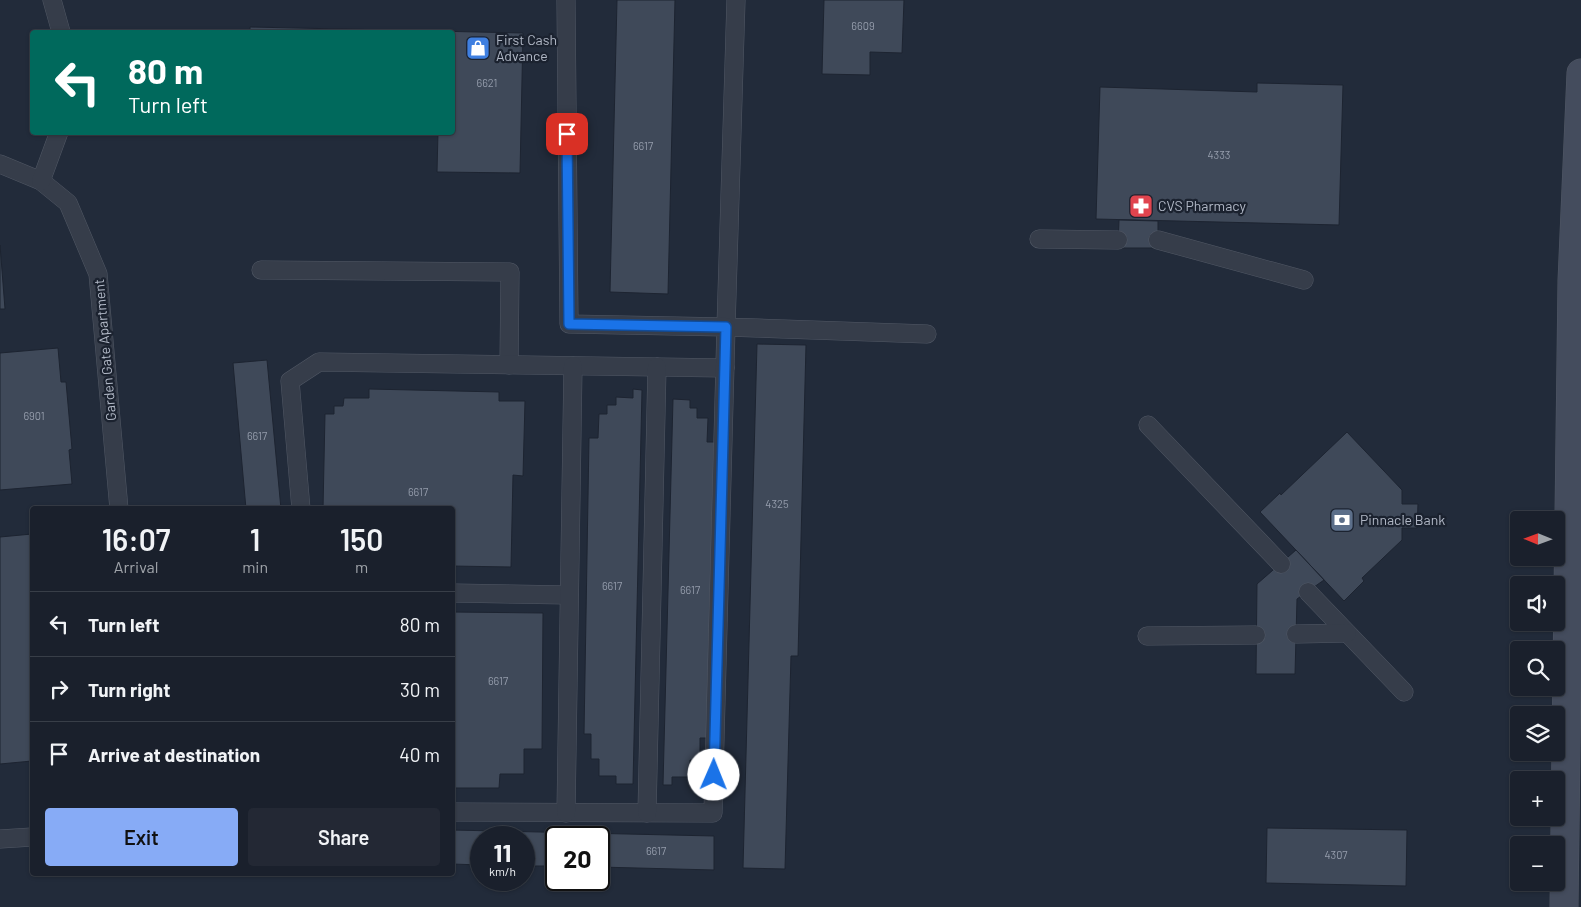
<!DOCTYPE html>
<html lang="en">
<head>
<meta charset="utf-8">
<style>
	:root { --surface:#1a202c; --page:#232834; --text:#f1f3f6; --muted:#9fa3a9; --line:#383e48; --accent:#87abf6 }
	body { margin:0; font-family:Barlow,sans-serif; background:var(--page); color:var(--text); height:100vh; display:flex; flex-direction:column; font-size:19px; white-space:nowrap }
	* { box-sizing:border-box; margin:0 }
	p { font-size:16px; color:var(--muted) }
	.icon { flex:none; width:28px; height:28px; fill:none; stroke:currentColor; stroke-width:2; stroke-linecap:round; stroke-linejoin:round }
	.map { position:relative; flex:1; overflow:hidden }
	.drawer { position:absolute; left:30px; top:506px; width:425px; height:370px; display:flex; flex-direction:column; background:var(--surface); border-radius:5px; box-shadow:0 1px 4px #0004,0 0 0 1px var(--line) }
	.drawer>* { flex:none }
	.top-card { position:absolute; left:30px; top:30px; width:425px; height:105px; border-radius:5px; box-shadow:0 1px 4px #0004,0 0 0 1px var(--line); background:#00695c; color:#fff; overflow:hidden }
	.needle { width:32px; rotate:271deg }
	.controls { position:absolute; left:1510px; top:511px; display:grid; gap:10px }
	.controls a { display:grid; place-items:center; width:55px; height:55px; border-radius:5px; background:var(--surface); box-shadow:0 1px 4px #0004,0 0 0 1px var(--line); font-size:25px }
	.speed { position:absolute; left:470px; top:826px; display:flex; gap:10px; font-size:25px; font-weight:700; text-align:center }
	.speed>* { display:grid; place-content:center; width:65px; height:65px; border-radius:50%; background:var(--surface); box-shadow:0 1px 4px #0004,0 0 0 1px var(--line); line-height:1 }
	.speed small { font-size:12px; font-weight:400 }
	.speed .limit { border:2px solid #111; border-radius:8px; background:#fff; color:#111 }
	.pin { position:absolute; display:grid; place-items:center; width:42px; height:42px; color:#fff; margin:-21px; border-radius:10px; box-shadow:0 2px 8px #0006 }
	.me { position:absolute; width:55px; margin:-28px; rotate:1deg; stroke-linejoin:round; filter:drop-shadow(0 0 4px #0008) }
	.turn { display:flex; align-items:center; gap:18px; height:105px; padding:0 15px; font-size:22px }
	.turn .icon { width:65px; height:65px; stroke-width:2.5 }
	.turn b { display:block; font-size:35px; line-height:42px }
	.eta { display:flex; justify-content:space-evenly; align-items:center; height:85px; text-align:center }
	.eta b { font-size:30px; font-weight:600; line-height:35px }
	.action { display:flex; gap:10px; margin-top:auto; padding:10px 15px }
	.action a { flex:1; height:58px; border-radius:5px; background:var(--accent); color:#111; font-size:20px; font-weight:600; line-height:58px; text-align:center }
	.action a+a { background:var(--page); color:var(--text) }
	ul { padding:0; list-style:none }
	li { display:flex; align-items:center; gap:15px; height:65px; padding:0 15px; border-top:1px solid var(--line) }
	li div { flex:1 }
	li b { display:block; font-size:19px }
	li em { font-style:normal }
	.map>svg:first-child { display:block }
	.building { fill:#3f4959; stroke:#1d2431 }
	.lines { fill:none; stroke-linecap:round; stroke-linejoin:round }
	.lane-casing { stroke:#515865; stroke-width:19 }
	.secondary-casing { stroke:#515865; stroke-width:29 }
	.lane { stroke:#363d4a; stroke-width:18 }
	.secondary { stroke:#444c5d; stroke-width:28 }
	.route-casing { stroke:#114b97; stroke-width:12 }
	.route { stroke:#1a73e8; stroke-width:9 }
	.labels { text-anchor:middle; stroke-width:4.5; stroke-linejoin:round; paint-order:stroke }
	.number-label { font-size:11px; fill:#949cab }
	.poi-label { font-size:14px; fill:#b1b8c6; stroke:#1b222f; text-anchor:start }
	.street-label { font-size:14px; fill:#b1b8c6; stroke:#1b222f }
</style>
</head>
<body>
<div class="map">
<svg width="1581" height="907" viewBox="0 0 1581 907">
	<rect width="100%" height="100%" fill="#222b3a"/>
	<!-- building -->
	<g class="building">
		<path d="M 617,0 L 675,0 L 668,294 L 610,292 Z"/>
		<path d="M 824,0 L 904,0 L 902,53 L 870,52 L 870,75 L 822,74 Z"/>
		<path d="M 250,27 L 523,33 L 520,173 L 437,172 L 438,132 L 452,132 L 452,32 L 250,32 Z"/>
		<path d="M 1257,83 L 1343,85 L 1339,225 L 1096,219 L 1100,87 L 1257,92 Z"/>
		<path d="M 1119,220 L 1158,221 L 1158,248 L 1118,248 Z"/>
		<path d="M 0,245 L 5,309 L 0,309 Z"/>
		<path d="M 757,344 L 806,345 L 798,656 L 791,656 L 785,869 L 743,868 Z"/>
		<path d="M 58,348 L 61,382 L 66,382 L 72,449 L 69,450 L 72,484 L 0,490 L 0,353 Z"/>
		<path d="M 267,360 L 281,509 L 246,509 L 233,363 Z"/>
		<path d="M 369,389 L 499,392 L 499,401 L 525,401 L 523,476 L 513,475 L 511,567 L 452,566 L 452,509 L 323,509 L 325,414 L 334,414 L 334,406 L 343,406 L 344,398 L 369,398 Z"/>
		<path d="M 633,389 L 642,390 L 633,784 L 616,784 L 616,776 L 599,776 L 599,759 L 591,759 L 591,734 L 584,734 L 589,438 L 598,438 L 599,414 L 607,414 L 607,405 L 616,405 L 616,397 L 633,398 Z"/>
		<path d="M 673,399 L 690,400 L 690,408 L 697,408 L 697,418 L 708,418 L 707,442 L 715,442 L 708,738 L 700,738 L 700,760 L 690,760 L 690,777 L 672,777 L 672,785 L 663,785 Z"/>
		<path d="M 1347,432 L 1402,490 L 1402,504 L 1418,504 L 1417,528 L 1402,528 L 1402,540 L 1362,578 L 1364,581 L 1344,601 L 1260,512 L 1280,493 L 1281,495 Z"/>
		<path d="M 32,534 L 32,761 L 0,764 L 0,537 Z"/>
		<path d="M 1296,550 L 1324,580 L 1297,599 L 1295,674 L 1256,674 L 1257,584 Z"/>
		<path d="M 452,612 L 543,613 L 542,749 L 524,749 L 524,774 L 500,774 L 499,788 L 452,788 Z"/>
		<path d="M 1267,828 L 1407,830 L 1406,886 L 1266,883 Z"/>
		<path d="M 452,830 L 714,836 L 714,870 L 599,867 L 599,838 L 556,838 L 556,866 L 524,866 L 524,838 L 481,838 L 481,865 L 452,864 Z"/>
	</g>
	<g class="lines">
		<!-- lane casing -->
		<g class="lane-casing">
			<g id="lane">
				<path d="M 52,0 L 61,32"/>
				<path d="M 736,0 L 726,327 L 927,334"/>
				<path d="M 0,164 L 41,181 L 68,203 L 98,274 L 119,509"/>
				<path d="M 41,181 L 59,132"/>
				<path d="M 1039,239 L 1118,240"/>
				<path d="M 1158,240 L 1304,280"/>
				<path d="M 261,270 L 510,272 L 509,365"/>
				<path d="M 1148,425 L 1281,564"/>
				<path d="M 301,509 L 290,381 L 319,362 L 725,368"/>
				<path d="M 1308,592 L 1404,692"/>
				<path d="M 452,593 L 569,595"/>
				<path d="M 1296,634 L 1347,633"/>
				<path d="M 1147,636 L 1256,635"/>
				<path d="M 452,812 L 713,813 L 726,327 L 569,324 L 566,0"/>
				<path d="M 566,813 L 573,366"/>
				<path d="M 647,813 L 657,367"/>
				<path d="M 0,839 L 32,837"/>
			</g>
		</g>
		<!-- secondary casing -->
		<g class="secondary-casing">
			<path id="secondary" d="M 1564,907 L 1572,281 L 1581,73"/>
		</g>
		<!-- lane -->
		<use href="#lane" class="lane"/>
		<!-- secondary -->
		<use href="#secondary" class="secondary"/>
	</g>
	<g class="lines">
		<!-- route casing -->
		<g class="route-casing">
			<path id="route" d="M 567,134 L 569,324 L 726,327 L 714,775"/>
		</g>
		<!-- route -->
		<use href="#route" class="route"/>
	</g>
	<!-- icons -->
	<defs>
		<g id="shop-square" transform="scale(1.25)"><rect x="-9" y="-9" width="18" height="18" rx="4" fill="#3f7fe0" stroke="#1b222f"/><path d="M-5-2.5h2.3a2.7 3.5 0 0 1 5.4 0H5L5.5 6h-11ZM-1.5-2.5h3a1.5 2.3 0 0 0-3 0Z" fill="#fff"/></g>
		<g id="pharmacy-square" transform="scale(1.25)"><rect x="-9" y="-9" width="18" height="18" rx="4" fill="#e0444e" stroke="#1b222f"/><path d="M-2-6h4v4h4v4h-4v4h-4v-4h-4v-4h4Z" fill="#fff"/></g>
		<g id="bank-square" transform="scale(1.25)"><rect x="-9" y="-9" width="18" height="18" rx="4" fill="#5c6f8a" stroke="#1b222f"/><path d="M-6-4H6V4H-6ZM0-2.3a2.3 2.3 0 1 0 0 4.6a2.3 2.3 0 1 0 0-4.6Z" fill="#fff"/></g>
	</defs>
	<g fill-rule="evenodd">
		<use href="#shop-square" x="478" y="48"/>
		<use href="#pharmacy-square" x="1141" y="206"/>
		<use href="#bank-square" x="1342" y="520"/>
	</g>
	<g class="labels">
		<!-- number labels -->
		<g class="number-label">
			<text x="863" y="30">6609</text>
			<text x="487" y="87">6621</text>
			<text x="643" y="150">6617</text>
			<text x="1219" y="159">4333</text>
			<text x="34" y="420">6901</text>
			<text x="257" y="440">6617</text>
			<text x="418" y="496">6617</text>
			<text x="777" y="508">4325</text>
			<text x="612" y="590">6617</text>
			<text x="690" y="594">6617</text>
			<text x="498" y="685">6617</text>
			<text x="656" y="855">6617</text>
			<text x="1336" y="859">4307</text>
		</g>
		<!-- poi labels -->
		<g class="poi-label">
			<text x="496" y="45">First Cash<tspan x="496" dy="16">Advance</tspan></text>
			<text x="1158" y="211">CVS Pharmacy</text>
			<text x="1360" y="525">Pinnacle Bank</text>
		</g>
		<!-- street labels -->
		<g class="street-label">
			<text transform="translate(105 350) rotate(-95)" y="5">Garden Gate Apartment</text>
		</g>
	</g>
</svg>
<div class="controls">
<a><svg class="needle" viewBox="-14 -14 28 28"><path d="M0-13l5 13h-10z" fill="#e53935"/><path d="M0 13l5-13h-10z" fill="#9fa3a9"/></svg></a>
<a><svg class="icon" aria-label="sound" viewBox="0 0 24 24"><path d="M4 9h4l5-4v14l-5-4H4zM17 9q2 3 0 6"/></svg></a>
<a><svg class="icon" aria-label="search" viewBox="0 0 24 24"><circle cx="10" cy="10" r="6"/><path d="M15 15l6 6"/></svg></a>
<a><svg class="icon" aria-label="layers" viewBox="0 0 24 24"><path d="M12 4l9 5-9 5-9-5zM3 14l9 5 9-5"/></svg></a>
<a>+</a>
<a>−</a>
</div>
<div class="speed"><div>11<small>km/h</small></div><div class="limit">20</div></div>
<div class="pin" style="left:567px;top:134px;background:#d93025"><svg class="icon" aria-label="arrive" viewBox="0 0 24 24"><path d="M6 21V4h12l-3 4 3 4H6"/></svg></div>
<svg class="me" style="left:714px;top:775px" viewBox="-20 -20 40 40"><circle r="19" fill="#fff"/><path d="M0-13L10 11 0 6-10 11z" fill="#1a73e8"/></svg>
<div class="top-card">
<div class="turn"><svg class="icon" aria-label="left" viewBox="0 0 24 24"><path d="M17 20v-9H6M10 6l-5 5 5 5"/></svg><div><b>80 m</b>Turn left</div></div>
</div>
<section class="drawer">
<div class="eta">
<div><b>16:07</b><p>Arrival</p></div>
<div><b>1</b><p>min</p></div>
<div><b>150</b><p>m</p></div>
</div>
<ul>
<li><svg class="icon" aria-label="left" viewBox="0 0 24 24"><path d="M17 20v-9H6M10 6l-5 5 5 5"/></svg><div><b>Turn left</b></div><em>80 m</em></li>
<li><svg class="icon" aria-label="right" viewBox="0 0 24 24"><path d="M7 20v-9h11M14 6l5 5-5 5"/></svg><div><b>Turn right</b></div><em>30 m</em></li>
<li><svg class="icon" aria-label="arrive" viewBox="0 0 24 24"><path d="M6 21V4h12l-3 4 3 4H6"/></svg><div><b>Arrive at destination</b></div><em>40 m</em></li>
</ul>
<div class="action"><a>Exit</a><a>Share</a></div>
</section>
</div>
</body>
</html>
